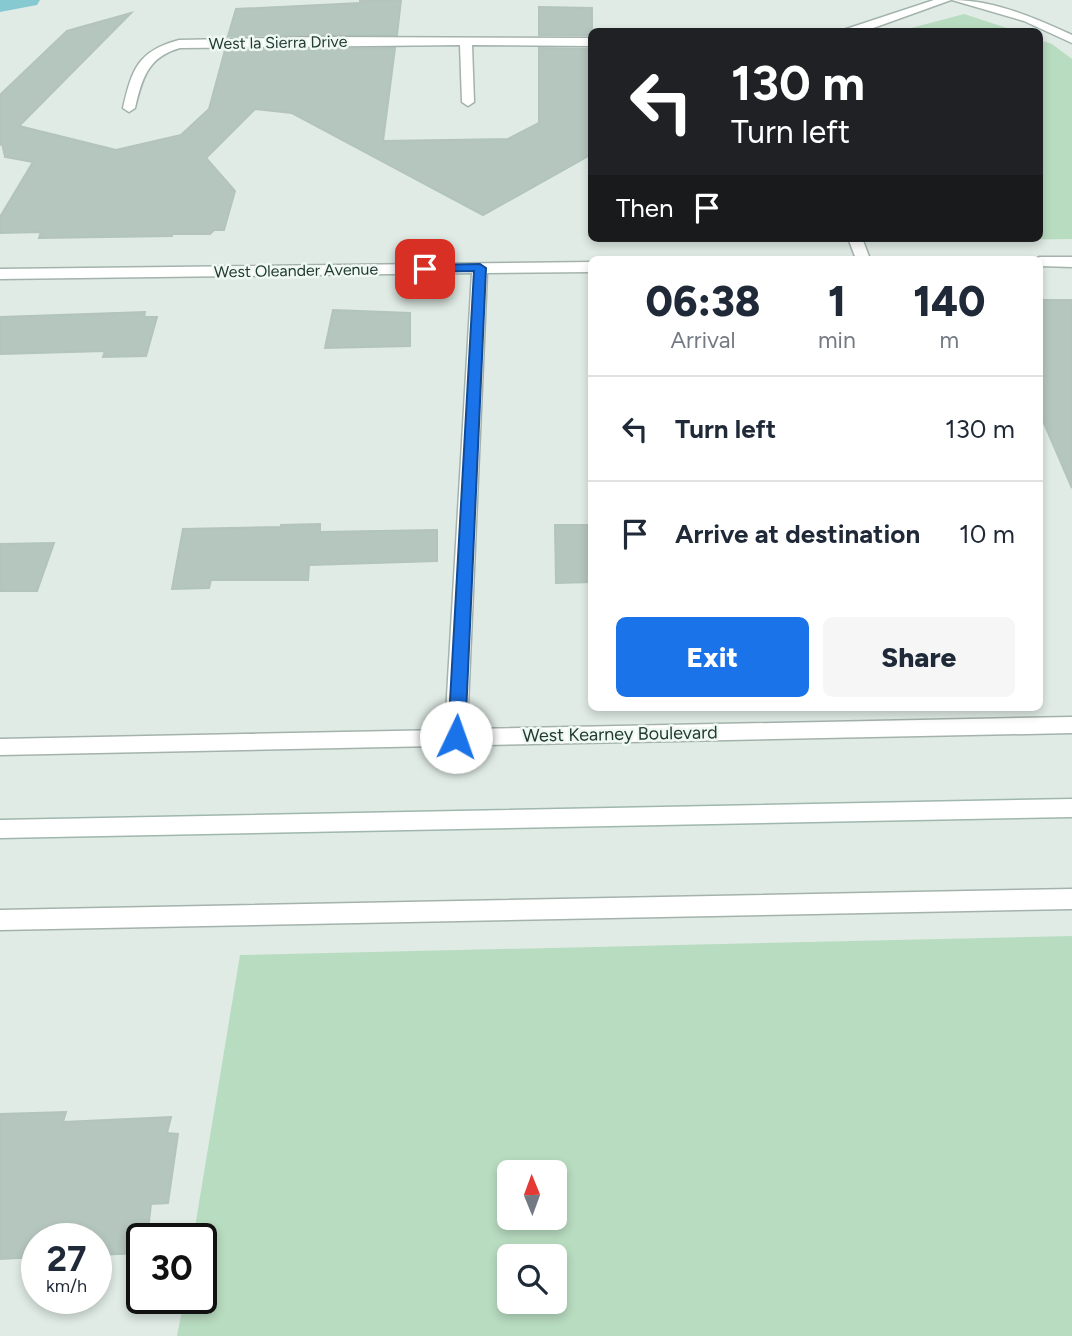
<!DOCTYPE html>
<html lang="en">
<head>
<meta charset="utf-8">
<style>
	:root { --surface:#fff; --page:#f6f6f7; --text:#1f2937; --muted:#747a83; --line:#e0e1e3; --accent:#1a73e8 }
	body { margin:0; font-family:Figtree,sans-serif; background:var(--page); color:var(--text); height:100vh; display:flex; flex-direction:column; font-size:26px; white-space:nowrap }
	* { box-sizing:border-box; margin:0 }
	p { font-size:23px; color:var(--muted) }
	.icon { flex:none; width:38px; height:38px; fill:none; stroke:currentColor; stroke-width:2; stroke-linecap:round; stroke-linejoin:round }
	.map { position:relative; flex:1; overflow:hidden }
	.sheet { position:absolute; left:588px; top:256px; width:455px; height:455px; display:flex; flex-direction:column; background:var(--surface); border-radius:10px; box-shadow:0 4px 10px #0003 }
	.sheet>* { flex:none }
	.guide { position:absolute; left:588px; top:28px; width:455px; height:214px; border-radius:10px; box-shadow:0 4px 10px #0003; background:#202124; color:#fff; overflow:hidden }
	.needle { width:46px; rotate:359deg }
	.buttons { position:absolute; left:497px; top:1160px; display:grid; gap:14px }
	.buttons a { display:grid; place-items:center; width:70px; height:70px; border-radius:10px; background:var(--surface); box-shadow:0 4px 10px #0003; font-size:35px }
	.speed { position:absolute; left:21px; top:1223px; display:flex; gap:14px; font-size:35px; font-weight:700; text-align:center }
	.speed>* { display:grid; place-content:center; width:91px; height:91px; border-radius:50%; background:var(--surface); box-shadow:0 4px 10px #0003; line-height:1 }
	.speed small { font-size:18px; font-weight:400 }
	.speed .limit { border:4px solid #111; border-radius:10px; background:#fff; color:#111 }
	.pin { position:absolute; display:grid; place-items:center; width:60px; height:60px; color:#fff; margin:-30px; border-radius:14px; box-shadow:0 4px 10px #0006 }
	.me { position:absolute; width:77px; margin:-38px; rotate:3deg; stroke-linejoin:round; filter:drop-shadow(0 0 5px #0008) }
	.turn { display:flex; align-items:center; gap:24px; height:147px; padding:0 28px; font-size:32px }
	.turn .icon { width:91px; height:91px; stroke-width:2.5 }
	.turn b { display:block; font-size:49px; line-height:60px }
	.then { display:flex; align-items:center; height:66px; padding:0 28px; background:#0003; gap:14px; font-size:26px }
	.eta { display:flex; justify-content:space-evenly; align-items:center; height:119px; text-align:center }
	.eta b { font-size:42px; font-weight:800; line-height:49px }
	.action { display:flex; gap:14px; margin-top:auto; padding:14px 28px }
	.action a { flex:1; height:80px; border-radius:10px; background:var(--accent); color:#fff; font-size:28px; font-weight:800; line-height:80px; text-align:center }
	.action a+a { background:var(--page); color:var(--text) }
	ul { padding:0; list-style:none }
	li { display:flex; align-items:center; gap:21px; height:105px; padding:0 28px; border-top:2px solid var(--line) }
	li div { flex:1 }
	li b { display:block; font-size:26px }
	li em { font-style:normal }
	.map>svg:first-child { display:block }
	.green { fill:#b8dcc0; fill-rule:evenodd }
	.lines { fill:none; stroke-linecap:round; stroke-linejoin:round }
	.canal { fill:#87c9d1; fill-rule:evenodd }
	.building { fill:#b5c6be; stroke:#b2c4bc; stroke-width:2 }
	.minor-casing { stroke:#a3b3ac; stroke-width:3 }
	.secondary-casing { stroke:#9fb7ad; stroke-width:3 }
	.minor { fill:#fff; fill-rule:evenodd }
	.secondary { fill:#fff; fill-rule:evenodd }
	.route { fill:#1a73e8; stroke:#114b97; stroke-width:2 }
	.labels { text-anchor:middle; stroke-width:5; stroke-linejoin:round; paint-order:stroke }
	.far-street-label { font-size:16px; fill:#213b33; stroke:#f0f8f4 }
	.street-label { font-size:18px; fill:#213b33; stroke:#f0f8f4 }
</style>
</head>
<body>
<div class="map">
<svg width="1072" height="1336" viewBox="0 0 1072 1336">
	<rect width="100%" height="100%" fill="#e0ebe5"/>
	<!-- green -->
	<g class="green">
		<path d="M 964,14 L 1016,31 L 900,31 Z"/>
		<path d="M 1040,40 L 1052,44 L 1072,59 L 1072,239 L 898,241 L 897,238 L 1040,238 Z"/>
		<path d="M 1072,936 L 1072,1336 L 177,1336 L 184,1299 L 201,1298 L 201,1239 L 193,1239 L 240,955 ZM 509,1172 L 555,1172 L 555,1218 L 509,1218 ZM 509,1256 L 555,1256 L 555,1302 L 509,1302 Z"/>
	</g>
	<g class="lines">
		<!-- canal -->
		<path class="canal" d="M 0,0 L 40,0 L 37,5 L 0,12 Z"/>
	</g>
	<!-- building -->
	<g class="building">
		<path d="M 360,0 L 401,0 L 397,35 L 228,36 L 236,9 L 360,3 Z"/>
		<path d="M 539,7 L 592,8 L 592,35 L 539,35 Z"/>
		<path d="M 131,13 L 19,126 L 116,150 L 181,135 L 209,109 L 225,50 L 395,48 L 383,141 L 508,139 L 539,123 L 539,48 L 592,49 L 592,154 L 483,215 L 292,113 L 255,109 L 206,158 L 235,191 L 224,230 L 214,230 L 210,234 L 172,234 L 172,236 L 39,238 L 41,232 L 0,233 L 0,217 L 33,162 L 5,157 L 2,143 L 0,145 L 0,95 L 67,31 Z"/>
		<path d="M 1040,300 L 1072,300 L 1072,488 L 1040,414 Z"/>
		<path d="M 333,310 L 410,313 L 410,346 L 325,348 Z"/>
		<path d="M 145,312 L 144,317 L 157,317 L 146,356 L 103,357 L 105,351 L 0,354 L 0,317 Z"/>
		<path d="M 320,524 L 320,532 L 437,530 L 437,561 L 309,565 L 308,580 L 211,580 L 209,588 L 172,589 L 183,529 L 281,527 L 281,525 Z"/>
		<path d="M 555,525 L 592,525 L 592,582 L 556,583 Z"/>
		<path d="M 54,543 L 37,591 L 0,591 L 0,544 Z"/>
		<path d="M 66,1112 L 63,1122 L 171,1117 L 167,1133 L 178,1134 L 168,1203 L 151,1204 L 147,1239 L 142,1239 L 142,1253 L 96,1255 L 96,1239 L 37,1239 L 37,1257 L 0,1259 L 0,1114 Z"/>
	</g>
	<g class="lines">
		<!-- minor casing -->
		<g class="minor-casing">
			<g id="minor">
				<path d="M 934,0 L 951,0 L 876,27 L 859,32 L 837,32 Z"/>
				<path d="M 952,0 C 994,0 1035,18 1072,35 L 1072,43 L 1024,21 Z"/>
				<path d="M 324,37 L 592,38 L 592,46 L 472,45 L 474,102 L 468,106 L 462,102 L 460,45 L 180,48 C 148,57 142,78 135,108 L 129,112 L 123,108 C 132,69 138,51 179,40 Z"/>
				<path d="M 848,238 L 862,238 L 870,259 L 856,259 Z"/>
				<path d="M 1040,257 L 1072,257 L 1072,267 L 1040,266 L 1040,259 L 1035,259 Z"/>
				<path d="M 592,262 L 592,272 L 487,273 L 467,729 L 1072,717 L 1072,733 L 0,755 L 0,739 L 445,730 L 472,273 L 0,279 L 0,269 Z"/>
				<path d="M 1072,889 L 1072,909 L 0,930 L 0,910 Z"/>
			</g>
		</g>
		<!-- secondary casing -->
		<g class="secondary-casing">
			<path id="secondary" d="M 1072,799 L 1072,817 L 0,838 L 0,820 Z"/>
		</g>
		<!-- minor -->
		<use href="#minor" class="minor"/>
		<!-- secondary -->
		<use href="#secondary" class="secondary"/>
	</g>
	<!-- route -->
	<path class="route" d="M 480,264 L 486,268 L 465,737 L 456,744 L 448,737 L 474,271 L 425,272 L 419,269 L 425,265 Z"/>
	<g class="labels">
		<!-- far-street labels -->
		<g class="far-street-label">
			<text transform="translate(278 42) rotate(-1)" y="6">West la Sierra Drive</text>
			<text transform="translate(296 270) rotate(-1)" y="6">West Oleander Avenue</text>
		</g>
		<!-- street labels -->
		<g class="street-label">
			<text transform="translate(620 734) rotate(-1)" y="6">West Kearney Boulevard</text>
		</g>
	</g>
</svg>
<div class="buttons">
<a><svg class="needle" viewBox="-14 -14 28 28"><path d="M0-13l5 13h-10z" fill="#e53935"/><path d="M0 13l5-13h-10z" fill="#747a83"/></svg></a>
<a><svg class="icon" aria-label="search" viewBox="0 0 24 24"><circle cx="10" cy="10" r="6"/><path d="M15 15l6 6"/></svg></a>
</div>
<div class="speed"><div>27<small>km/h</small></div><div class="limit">30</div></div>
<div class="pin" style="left:425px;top:269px;background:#d93025"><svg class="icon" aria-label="arrive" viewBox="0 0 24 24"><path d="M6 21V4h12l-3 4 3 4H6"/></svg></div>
<svg class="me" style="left:456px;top:737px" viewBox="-20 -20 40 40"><circle r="19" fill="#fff"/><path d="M0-13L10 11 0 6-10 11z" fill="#1a73e8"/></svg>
<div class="guide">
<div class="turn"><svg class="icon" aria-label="left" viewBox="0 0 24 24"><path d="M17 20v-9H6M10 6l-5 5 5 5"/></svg><div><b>130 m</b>Turn left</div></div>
<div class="then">Then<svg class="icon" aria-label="arrive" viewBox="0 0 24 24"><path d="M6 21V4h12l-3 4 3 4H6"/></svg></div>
</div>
<section class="sheet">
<div class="eta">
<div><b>06:38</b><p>Arrival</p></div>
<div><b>1</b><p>min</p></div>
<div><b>140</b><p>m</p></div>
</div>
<ul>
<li><svg class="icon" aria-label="left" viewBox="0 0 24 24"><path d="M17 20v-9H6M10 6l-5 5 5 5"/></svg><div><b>Turn left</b></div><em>130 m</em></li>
<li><svg class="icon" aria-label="arrive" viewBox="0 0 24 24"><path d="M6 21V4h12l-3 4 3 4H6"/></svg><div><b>Arrive at destination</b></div><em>10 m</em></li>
</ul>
<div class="action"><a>Exit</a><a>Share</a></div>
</section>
</div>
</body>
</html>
